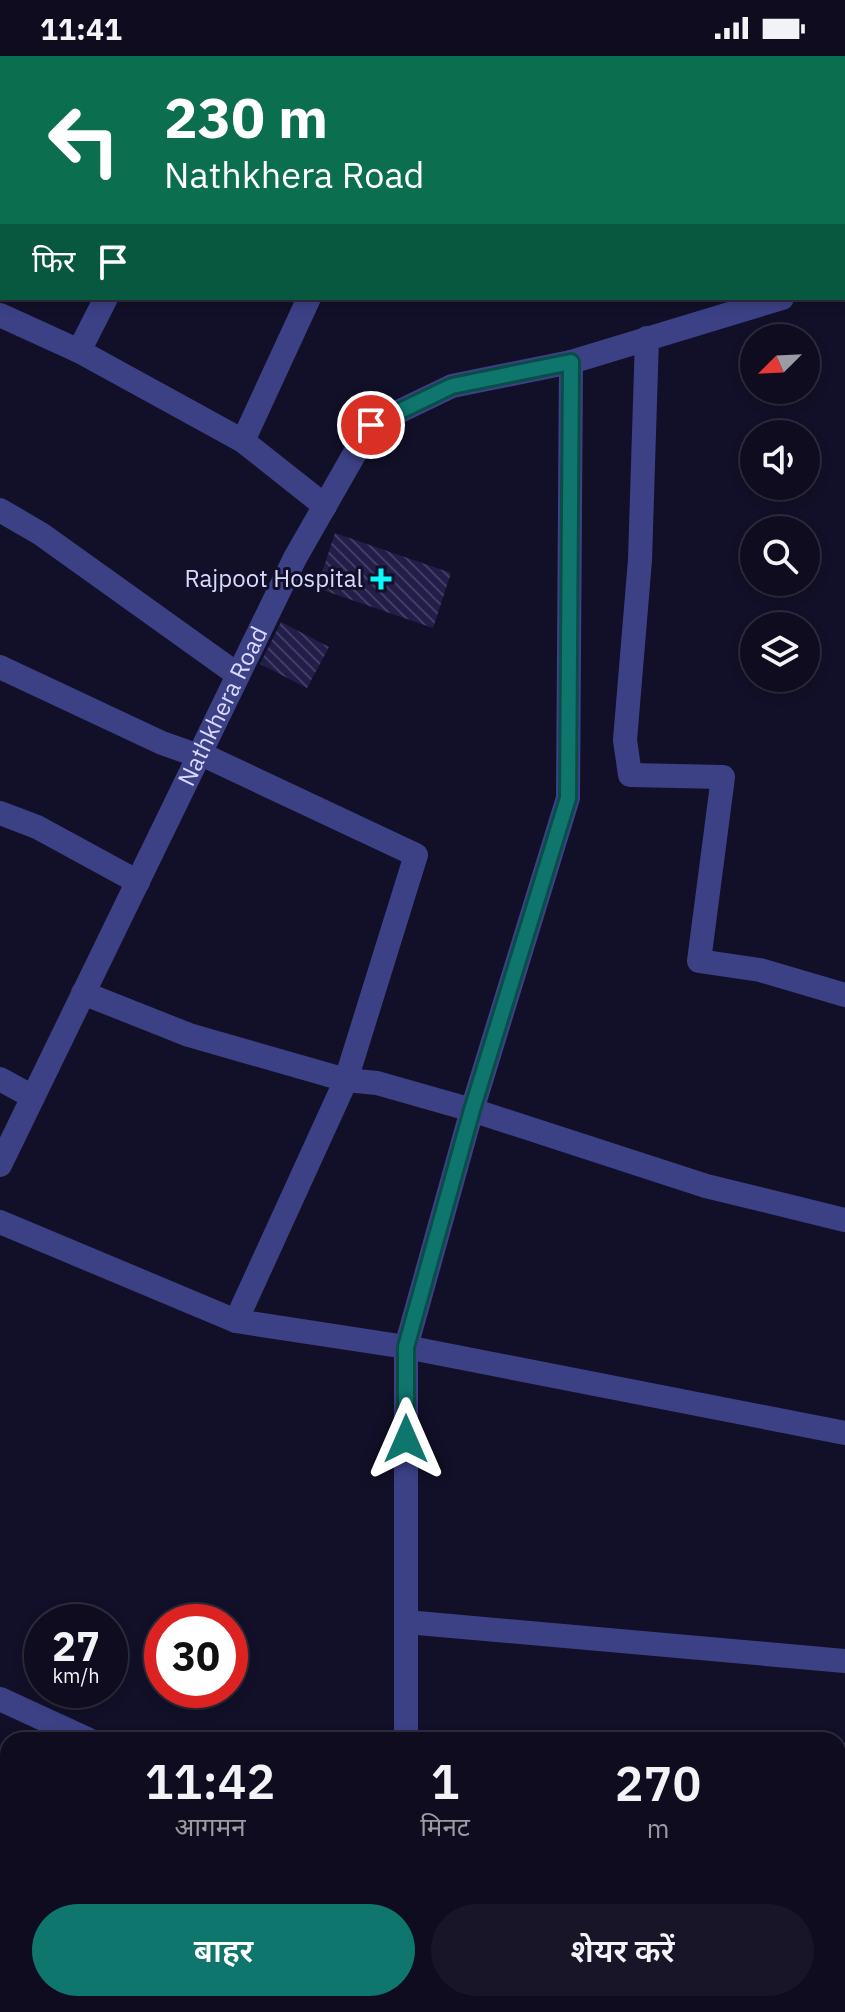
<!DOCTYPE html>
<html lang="hi">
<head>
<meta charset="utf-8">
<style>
	:root { --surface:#0e0c1e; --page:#171527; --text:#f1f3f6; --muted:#9b9ba4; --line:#2e2c3c; --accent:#0f766e }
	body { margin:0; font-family:"IBM Plex Sans","Noto Sans Devanagari",sans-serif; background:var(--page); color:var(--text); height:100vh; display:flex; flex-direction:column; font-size:30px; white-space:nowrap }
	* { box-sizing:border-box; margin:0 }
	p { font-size:26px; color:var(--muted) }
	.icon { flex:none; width:44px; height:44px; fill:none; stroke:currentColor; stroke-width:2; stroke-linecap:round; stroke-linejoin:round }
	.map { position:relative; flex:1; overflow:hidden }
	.panel { position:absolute; left:0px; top:1676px; width:846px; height:280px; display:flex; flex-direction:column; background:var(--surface); border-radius:24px 24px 0 0; box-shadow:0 4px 12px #0003,0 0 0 2px var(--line) }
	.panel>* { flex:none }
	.banner { position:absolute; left:0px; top:0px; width:846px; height:244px; box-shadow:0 4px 12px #0003,0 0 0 2px var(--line); background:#0b6e4f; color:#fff; overflow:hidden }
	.needle { width:52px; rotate:246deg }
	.buttons { position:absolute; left:740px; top:268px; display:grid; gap:16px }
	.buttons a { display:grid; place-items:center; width:80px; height:80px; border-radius:50%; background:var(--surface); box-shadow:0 4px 12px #0003,0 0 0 2px var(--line); font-size:40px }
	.speed { position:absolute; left:24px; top:1548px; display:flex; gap:16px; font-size:40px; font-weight:700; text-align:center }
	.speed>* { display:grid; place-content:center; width:104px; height:104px; border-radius:50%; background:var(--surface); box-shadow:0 4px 12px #0003,0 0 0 2px var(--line); line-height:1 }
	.speed small { font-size:20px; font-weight:400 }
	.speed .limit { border:12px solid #d22; background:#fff; color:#111 }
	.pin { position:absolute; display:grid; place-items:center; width:68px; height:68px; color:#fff; margin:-34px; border:4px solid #fff; border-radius:50%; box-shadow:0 2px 8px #0007 }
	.me { position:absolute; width:88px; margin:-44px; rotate:0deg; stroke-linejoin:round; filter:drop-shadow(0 0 6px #0008) }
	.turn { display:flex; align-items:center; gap:28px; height:168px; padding:0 32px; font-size:36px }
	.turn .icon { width:104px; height:104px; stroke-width:2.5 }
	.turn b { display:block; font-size:56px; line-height:68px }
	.then { display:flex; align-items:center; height:76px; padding:0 32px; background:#0003; gap:16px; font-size:30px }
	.eta { display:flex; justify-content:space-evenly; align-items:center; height:136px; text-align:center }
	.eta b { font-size:48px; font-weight:600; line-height:56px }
	.action { display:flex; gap:16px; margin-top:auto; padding:16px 32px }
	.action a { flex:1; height:92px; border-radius:48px; background:var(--accent); color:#fff; font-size:32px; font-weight:600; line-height:92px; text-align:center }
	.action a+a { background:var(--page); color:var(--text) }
	.status { display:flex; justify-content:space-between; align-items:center; height:56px; padding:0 40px; background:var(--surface); direction:ltr }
	.status svg { height:22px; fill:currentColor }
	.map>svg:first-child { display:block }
	.building { fill:url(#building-back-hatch) }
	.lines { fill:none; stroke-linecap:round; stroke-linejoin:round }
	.minor { stroke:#3c4186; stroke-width:24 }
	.route-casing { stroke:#0a4d48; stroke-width:20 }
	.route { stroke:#0f766e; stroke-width:14 }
	.poi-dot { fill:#08fafb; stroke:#121028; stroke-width:3 }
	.labels { text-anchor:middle; stroke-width:6; stroke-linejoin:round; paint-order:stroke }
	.poi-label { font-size:24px; fill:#d9d8fe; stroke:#121028; text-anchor:end }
	.street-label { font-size:24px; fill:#d9d8fe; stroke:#121028 }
</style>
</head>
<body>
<div class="status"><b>11:41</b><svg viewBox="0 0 49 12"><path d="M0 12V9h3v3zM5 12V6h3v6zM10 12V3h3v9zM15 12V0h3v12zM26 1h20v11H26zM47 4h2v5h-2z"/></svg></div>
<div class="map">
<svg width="845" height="1956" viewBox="0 0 845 1956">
	<defs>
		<pattern id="building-back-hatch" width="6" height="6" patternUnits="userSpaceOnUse" patternTransform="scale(2)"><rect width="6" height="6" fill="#221d49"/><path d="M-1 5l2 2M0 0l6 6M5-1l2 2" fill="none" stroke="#423d64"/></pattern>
	</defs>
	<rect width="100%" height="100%" fill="#121028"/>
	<!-- building -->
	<g class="building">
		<path d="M 335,477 L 451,517 L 433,572 L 317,532 Z"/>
		<path d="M 281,566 L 329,591 L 307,632 L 260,608 Z"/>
	</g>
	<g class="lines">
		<!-- minor -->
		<g class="minor">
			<path d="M 560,0 L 564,2"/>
			<path d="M 103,2 L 104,0"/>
			<path d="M 227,2 L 228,0"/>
			<path d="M 675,2 L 676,0"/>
			<path d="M 0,203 L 2,199"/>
			<path d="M 844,223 L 845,222"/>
			<path d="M 0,259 L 79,295 L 243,385 L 325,450"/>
			<path d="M 647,282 L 640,504 L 625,684 L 630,719 L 723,721 L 699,905 L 760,914 L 845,939"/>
			<path d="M 79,295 L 106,242"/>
			<path d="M 571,306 L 568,742 L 472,1054 L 706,1130 L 845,1164"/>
			<path d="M 243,385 L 309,242"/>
			<path d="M 0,454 L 41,478 L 238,619"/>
			<path d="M 0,611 L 162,687 L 199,700 L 201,698 L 416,799 L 346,1024 L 236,1265"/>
			<path d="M 0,757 L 37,771 L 138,826"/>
			<path d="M 83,937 L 189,979 L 346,1024 L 377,1027 L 472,1054 L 406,1291 L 406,1684"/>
			<path d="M 0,1023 L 33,1041"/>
			<path id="s1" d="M 0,1109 L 295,502 L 371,369 L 452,330 L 571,306 L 782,242"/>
			<path d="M 0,1166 L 236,1265 L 406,1291 L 845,1377"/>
			<path d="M 406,1566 L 845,1605"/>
			<path d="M 0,1643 L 89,1684"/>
			<path d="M 0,1788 L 8,1792"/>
			<path d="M 838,1865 L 845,1866"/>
			<path d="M 243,1948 L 254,1956"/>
			<path d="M 124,1956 L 128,1948"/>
			<path d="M 387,1956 L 388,1948"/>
		</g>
	</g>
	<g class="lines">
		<!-- route casing -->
		<g class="route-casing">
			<path id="route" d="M 371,369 L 452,330 L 571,306 L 568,742 L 472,1054 L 406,1291 L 406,1383"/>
		</g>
		<!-- route -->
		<use href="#route" class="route"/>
	</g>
	<!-- markers -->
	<path class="poi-dot" d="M377 511h8v8h8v8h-8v8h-8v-8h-8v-8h8z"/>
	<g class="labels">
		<!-- poi labels -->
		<g class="poi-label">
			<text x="363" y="531">Rajpoot Hospital</text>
		</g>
		<!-- street labels -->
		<g class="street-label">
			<text dy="8" stroke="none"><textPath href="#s1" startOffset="510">Nathkhera Road</textPath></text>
		</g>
	</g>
</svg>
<div class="buttons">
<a><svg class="needle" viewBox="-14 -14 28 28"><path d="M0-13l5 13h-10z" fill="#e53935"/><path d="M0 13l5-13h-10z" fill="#9b9ba4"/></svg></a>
<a><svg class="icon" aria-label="sound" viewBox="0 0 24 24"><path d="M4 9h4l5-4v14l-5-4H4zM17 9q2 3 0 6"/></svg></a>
<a><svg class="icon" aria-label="search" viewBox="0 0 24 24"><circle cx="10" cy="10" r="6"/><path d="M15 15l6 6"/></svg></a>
<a><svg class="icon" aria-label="layers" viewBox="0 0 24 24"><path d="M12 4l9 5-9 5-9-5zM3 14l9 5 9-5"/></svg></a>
</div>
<div class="speed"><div>27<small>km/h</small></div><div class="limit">30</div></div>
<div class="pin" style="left:371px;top:369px;background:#d93025"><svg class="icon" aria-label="arrive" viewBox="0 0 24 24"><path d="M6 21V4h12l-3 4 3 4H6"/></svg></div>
<svg class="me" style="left:406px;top:1383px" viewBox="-20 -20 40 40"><path d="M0-17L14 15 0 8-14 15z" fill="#0f766e" stroke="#fff" stroke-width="4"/></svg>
<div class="banner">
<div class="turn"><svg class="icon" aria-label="left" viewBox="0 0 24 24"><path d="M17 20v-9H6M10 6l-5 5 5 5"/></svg><div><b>230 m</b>Nathkhera Road</div></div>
<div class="then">फिर<svg class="icon" aria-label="arrive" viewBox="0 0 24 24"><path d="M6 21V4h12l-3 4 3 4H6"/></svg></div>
</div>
<section class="panel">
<div class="eta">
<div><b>11:42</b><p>आगमन</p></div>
<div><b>1</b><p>मिनट</p></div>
<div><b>270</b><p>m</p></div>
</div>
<div class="action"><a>बाहर</a><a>शेयर करें</a></div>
</section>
</div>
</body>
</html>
